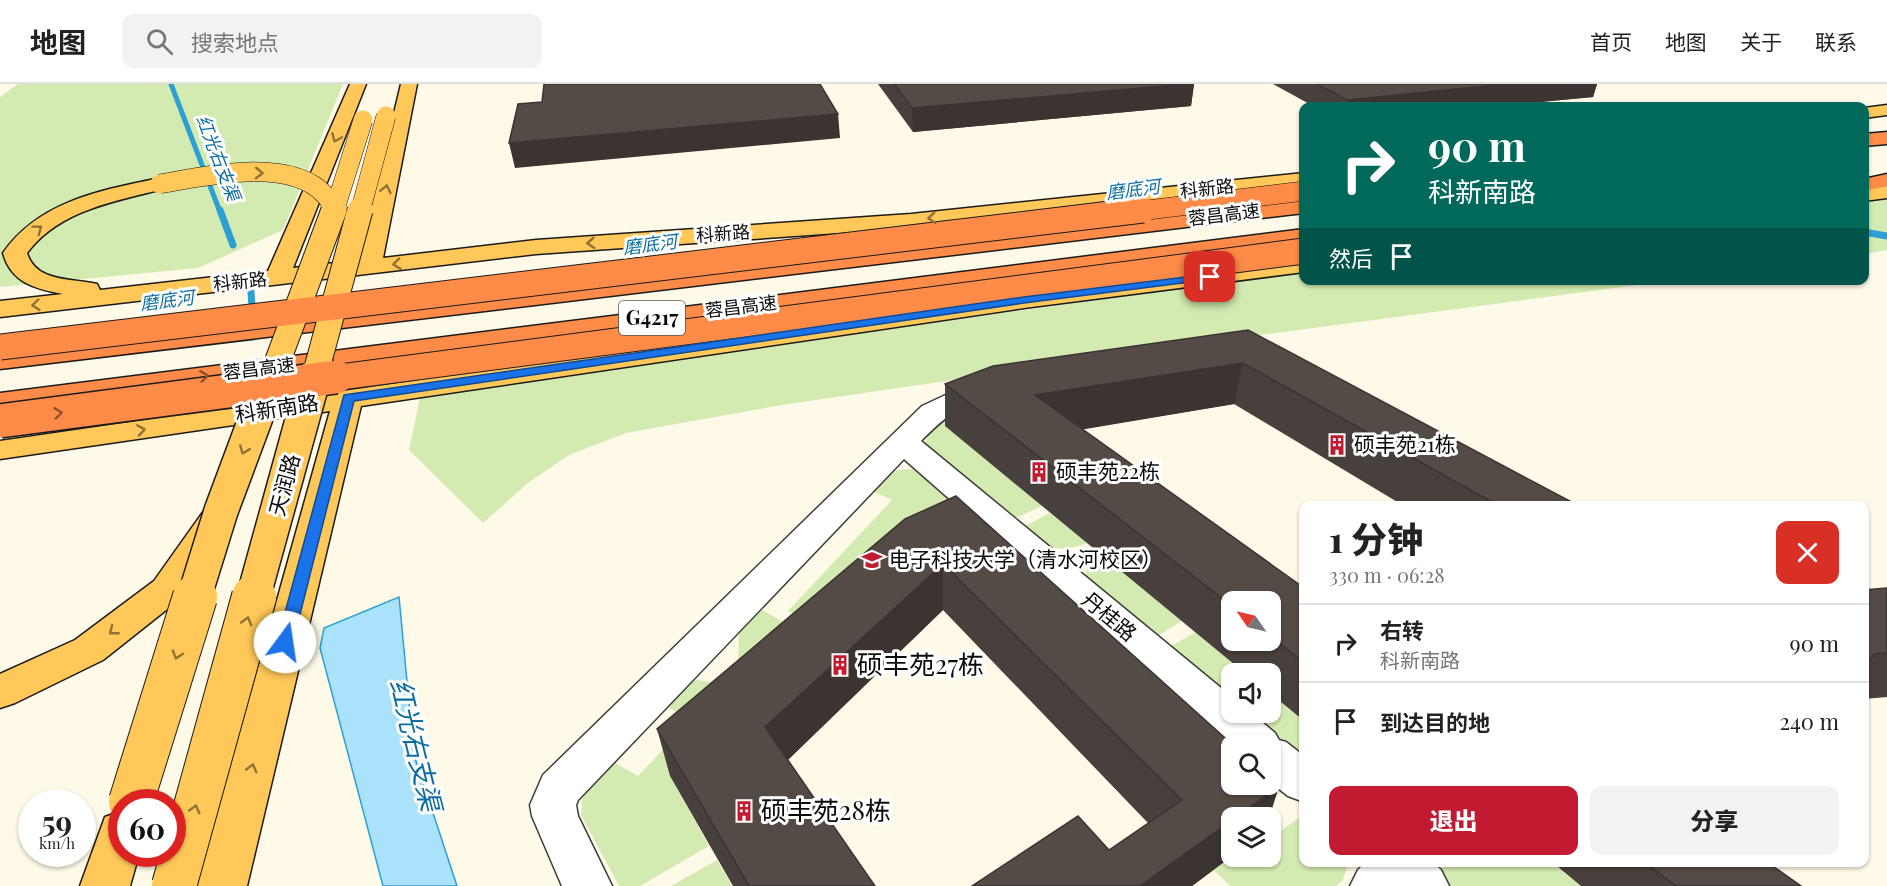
<!DOCTYPE html>
<html lang="zh">
<head>
<meta charset="utf-8">
<style>
	:root { --surface:#fff; --page:#f2f2f2; --text:#222; --muted:#767676; --line:#e0e0e0; --accent:#c21b31 }
	body { margin:0; font-family:"Playfair Display","Noto Sans SC",serif; background:var(--page); color:var(--text); height:100vh; display:flex; flex-direction:column; font-size:22px; white-space:nowrap }
	* { box-sizing:border-box; margin:0 }
	p { font-size:20px; color:var(--muted) }
	.icon { flex:none; width:33px; height:33px; fill:none; stroke:currentColor; stroke-width:2; stroke-linecap:round; stroke-linejoin:round }
	.map { position:relative; flex:1; overflow:hidden }
	.side { position:absolute; left:1299px; top:417px; width:570px; height:366px; display:flex; flex-direction:column; background:var(--surface); border-radius:12px; box-shadow:0 2px 4px #0004 }
	.side>* { flex:none }
	.guide { position:absolute; left:1299px; top:18px; width:570px; height:183px; border-radius:12px; box-shadow:0 2px 4px #0004; background:#00695c; color:#fff; overflow:hidden }
	.needle { width:39px; rotate:304deg }
	.fabs { position:absolute; left:1221px; top:507px; display:grid; gap:12px }
	.fabs a { display:grid; place-items:center; width:60px; height:60px; border-radius:12px; background:var(--surface); box-shadow:0 2px 4px #0004; font-size:30px }
	.speed { position:absolute; left:18px; top:705px; display:flex; gap:12px; font-size:30px; font-weight:700; text-align:center }
	.speed>* { display:grid; place-content:center; width:78px; height:78px; border-radius:50%; background:var(--surface); box-shadow:0 2px 4px #0004; line-height:1 }
	.speed small { font-size:15px; font-weight:400 }
	.speed .limit { border:9px solid #d22; background:#fff; color:#111 }
	.pin { position:absolute; display:grid; place-items:center; width:51px; height:51px; color:#fff; margin:-26px; border-radius:12px; box-shadow:0 3px 9px #0006 }
	.me { position:absolute; width:66px; margin:-33px; rotate:14deg; stroke-linejoin:round; filter:drop-shadow(0 0 4px #0008) }
	.turn { display:flex; align-items:center; gap:21px; height:126px; padding:0 30px; font-size:27px }
	.turn .icon { width:78px; height:78px; stroke-width:2.5 }
	.turn b { display:block; font-size:42px; line-height:51px }
	.then { display:flex; align-items:center; height:57px; padding:0 30px; background:#0003; gap:12px; font-size:22px }
	.round { display:grid; place-items:center; flex:none; width:63px; height:63px; border-radius:12px; background:var(--page) }
	.head { display:flex; align-items:center; justify-content:space-between; height:102px; padding:0 30px }
	h1 { font-size:36px; font-weight:800; line-height:45px }
	.cta { display:flex; gap:12px; margin-top:auto; padding:12px 30px }
	.cta a { flex:1; height:69px; border-radius:12px; background:var(--accent); color:#fff; font-size:24px; font-weight:800; line-height:69px; text-align:center }
	.cta a+a { background:var(--page); color:var(--text) }
	ul { padding:0; list-style:none }
	li { display:flex; align-items:center; gap:18px; height:78px; padding:0 30px; border-top:2px solid var(--line) }
	li div { flex:1 }
	li b { display:block; font-size:22px }
	li em { font-style:normal }
	header { display:flex; align-items:center; gap:36px; box-sizing:border-box; height:84px; padding:0 30px; background:var(--surface); border-bottom:2px solid var(--line) }
	header strong { font-size:28px }
	nav { display:flex; gap:33px; margin-inline-start:auto; font-size:21px }
	.search { width:420px; height:54px; background:var(--page); display:flex; align-items:center; gap:15px; box-sizing:border-box; padding:0 21px; border-radius:12px; color:var(--muted); font-size:22px }
	.map>svg:first-child { display:block }
	.green { fill:#d3ebb0 }
	.water { fill:#a9e2fa; stroke:#2ca0d5; stroke-width:1.5 }
	.lines { fill:none; stroke-linecap:round; stroke-linejoin:round }
	.stream-far1 { stroke:#2ca0d5; stroke-width:5 }
	.stream { stroke:#2ca0d5; stroke-width:7 }
	.minor-casing { stroke:#3d3d3d; stroke-width:3 }
	.major-casing { stroke:#1b1b1b; stroke-width:3 }
	.highway-casing { stroke:#1b1b1b; stroke-width:3 }
	.minor { fill:#fff; fill-rule:evenodd }
	.major { fill:#ffc858; fill-rule:evenodd }
	.highway { fill:#fe8b47; fill-rule:evenodd }
	.major-bridge-far3-casing { stroke:#1b1b1b; stroke-width:20; stroke-linecap:butt }
	.major-bridge-far2-casing { stroke:#1b1b1b; stroke-width:27; stroke-linecap:butt }
	.major-bridge-far1-casing { stroke:#1b1b1b; stroke-width:36; stroke-linecap:butt }
	.major-bridge-casing { stroke:#1b1b1b; stroke-width:46; stroke-linecap:butt }
	.highway-bridge-far2-casing { stroke:#1b1b1b; stroke-width:20; stroke-linecap:butt }
	.highway-bridge-far1-casing { stroke:#1b1b1b; stroke-width:27; stroke-linecap:butt }
	.highway-bridge-casing { stroke:#1b1b1b; stroke-width:36; stroke-linecap:butt }
	.major-bridge-far3 { stroke:#ffc858; stroke-width:19 }
	.major-bridge-far2 { stroke:#ffc858; stroke-width:25 }
	.major-bridge-far1 { stroke:#ffc858; stroke-width:33 }
	.major-bridge { stroke:#ffc858; stroke-width:44 }
	.highway-bridge-far2 { stroke:#fe8b47; stroke-width:19 }
	.highway-bridge-far1 { stroke:#fe8b47; stroke-width:25 }
	.highway-bridge { stroke:#fe8b47; stroke-width:33 }
	.wall { fill:#48403c; fill-rule:evenodd }
	.shaded-wall { fill:#3b3431 }
	.building { fill:#544a46; stroke:#3b3431; stroke-width:1.5 }
	.oneway { stroke:#917235 }
	.oneway2 { stroke:#90512c }
	.route { fill:#1a73e8; stroke:#114b97; stroke-width:1.5 }
	.labels { text-anchor:middle; stroke-width:6; stroke-linejoin:round; paint-order:stroke }
	.far-water-label { font-size:18px; font-style:italic; fill:#0e6ea2; stroke:#fff }
	.far-street-label { font-size:18px; fill:#0a0a0a; stroke:#fff }
	.shield { fill:#fff; stroke:#545454; stroke-width:1.5 }
	.shield-label { font-size:20px; font-weight:bold; fill:#0a0a0a }
	.street-label { font-size:21px; fill:#0a0a0a; stroke:#fff }
	.poi-label { font-size:21px; fill:#0a0a0a; stroke:#fff; text-anchor:start }
	.near-poi-label { font-size:26px; fill:#0a0a0a; stroke:#fff; text-anchor:start }
	.near-water-label { font-size:27px; font-style:italic; fill:#0e6ea2; stroke:#fff }
</style>
</head>
<body>
<header>
<strong>地图</strong>
<div class="search"><svg class="icon" aria-label="search" viewBox="0 0 24 24"><circle cx="10" cy="10" r="6"/><path d="M15 15l6 6"/></svg>搜索地点</div>
<nav><a>首页</a><a>地图</a><a>关于</a><a>联系</a></nav>
</header>
<div class="map">
<svg width="1887" height="802" viewBox="0 0 1887 802">
	<rect width="100%" height="100%" fill="#fff9e8"/>
	<!-- green -->
	<g class="green">
		<path d="M 18,0 L 343,0 L 283,146 L 198,184 L 0,203 L 0,13 Z"/>
		<path d="M 1887,113 L 1887,166 L 1865,170 L 1864,116 Z"/>
		<path d="M 1303,188 L 1304,196 L 1667,197 L 1260,251 L 782,321 L 626,349 L 569,371 L 528,399 L 483,439 L 409,366 L 421,309 Z"/>
		<path d="M 992,324 L 1042,422 L 1011,436 L 927,362 L 925,357 L 940,335 Z"/>
		<path d="M 907,385 L 920,386 L 1145,584 L 956,457 L 830,549 L 788,527 L 892,416 L 872,407 L 893,387 Z"/>
		<path d="M 1050,429 L 1088,459 C 1054,471 1048,463 1021,444 Z"/>
		<path d="M 1102,471 L 1182,537 L 1153,555 L 1085,493 L 1087,484 Z"/>
		<path d="M 761,525 L 818,559 L 738,578 L 739,547 Z"/>
		<path d="M 1196,548 L 1246,589 L 1232,590 L 1231,625 L 1164,566 Z"/>
		<path d="M 697,596 L 711,598 L 720,604 L 670,692 L 709,762 L 640,802 L 619,802 L 581,731 L 582,716 L 590,701 L 612,677 L 638,692 L 691,636 L 664,621 L 684,600 Z"/>
		<path d="M 1271,610 L 1303,637 L 1303,688 L 1235,629 L 1270,628 Z"/>
		<path d="M 1303,731 L 1304,778 L 1345,779 L 1347,784 L 1342,797 L 1336,802 L 1230,802 L 1214,786 L 1232,773 L 1270,772 L 1271,754 Z"/>
		<path d="M 717,776 L 732,802 L 671,802 Z"/>
		<path d="M 1442,779 L 1552,779 L 1581,802 L 1450,802 L 1443,788 Z"/>
	</g>
	<!-- water -->
	<path class="water" d="M 399,513 L 414,671 L 457,802 L 383,802 L 320,564 L 324,544 Z"/>
	<g class="lines">
		<!-- stream-far1 -->
		<path class="stream-far1" d="M 171,0 L 220,128"/>
		<!-- stream -->
		<g class="stream">
			<path d="M 220,126 L 233,161"/>
			<path d="M 1864,148 L 1887,152"/>
			<path d="M 251,208 L 252,224"/>
		</g>
		<!-- minor casing -->
		<g class="minor-casing">
			<g id="minor">
				<path d="M 990,300 L 1000,303 L 1005,309 L 1000,315 C 956,326 954,324 921,357 L 1232,613 L 1232,628 L 1250,628 L 1275,649 L 1279,656 L 1286,658 L 1304,672 L 1304,718 L 1288,712 L 1270,698 L 1270,662 L 1232,663 L 904,375 L 578,716 L 576,721 L 578,732 L 612,802 L 562,802 L 532,732 L 530,721 L 543,691 L 922,322 L 950,309 Z"/>
				<path d="M 1366,778 L 1433,778 L 1441,786 L 1449,802 L 1350,802 L 1358,786 Z"/>
			</g>
		</g>
		<!-- major casing -->
		<g class="major-casing">
			<g id="major">
				<path d="M 350,0 L 366,0 L 293,184 L 359,176 L 401,0 L 417,0 L 383,174 L 536,156 L 911,130 L 1304,89 L 1304,101 L 911,144 L 536,170 L 0,233 L 0,217 L 63,210 C 36,205 11,199 3,169 C 39,117 102,106 160,94 L 167,96 L 170,100 L 167,104 C 117,117 60,125 27,169 C 36,199 72,194 97,200 L 100,206 L 268,187 Z"/>
				<path d="M 1887,21 L 1887,31 L 1864,34 L 1864,24 Z"/>
				<path d="M 1887,102 L 1887,114 L 1864,117 L 1864,105 Z"/>
				<path d="M 1304,174 L 1304,188 L 1024,224 L 361,322 L 247,802 L 197,802 L 330,327 L 0,375 L 0,357 L 1024,208 Z"/>
				<path d="M 215,425 L 227,428 L 232,436 L 180,515 L 103,576 L 15,619 L 0,624 L 0,590 L 75,556 L 154,497 L 203,428 Z"/>
				<path d="M 122,727 L 122,770 L 139,770 L 130,802 L 80,802 L 105,733 Z"/>
			</g>
		</g>
		<!-- highway casing -->
		<g class="highway-casing">
			<g id="highway">
				<path d="M 1887,48 L 1887,60 L 1864,62 L 1864,50 Z"/>
				<path d="M 1887,90 L 1887,102 L 1864,107 L 1864,95 Z"/>
				<path d="M 1304,116 L 1304,129 L 0,285 L 0,269 Z"/>
				<path d="M 1304,145 L 1304,159 L 0,327 L 0,309 Z"/>
			</g>
		</g>
		<!-- minor -->
		<use href="#minor" class="minor"/>
		<!-- major -->
		<use href="#major" class="major"/>
		<!-- highway -->
		<use href="#highway" class="highway"/>
		<!-- major-bridge-far3 casing -->
		<g class="major-bridge-far3-casing">
			<g id="major-bridge-far3">
				<path d="M 160,100 C 205,92 290,72 325,111 C 330,115 331,122 334,127"/>
				<path d="M 334,128 L 363,36"/>
				<path d="M 360,128 L 386,32"/>
			</g>
		</g>
		<!-- major-bridge-far2 casing -->
		<g class="major-bridge-far2-casing">
			<g id="major-bridge-far2">
				<path d="M 271,295 L 334,126"/>
				<path d="M 314,295 L 360,126"/>
			</g>
		</g>
		<!-- major-bridge-far1 casing -->
		<g class="major-bridge-far1-casing">
			<g id="major-bridge-far1">
				<path d="M 194,514 L 221,427 L 271,293"/>
				<path d="M 253,514 L 314,293"/>
			</g>
		</g>
		<!-- major-bridge casing -->
		<g class="major-bridge-casing">
			<g id="major-bridge">
				<path d="M 131,718 L 195,513"/>
				<path d="M 174,802 L 254,513"/>
			</g>
		</g>
		<!-- highway-bridge-far2 casing -->
		<g class="highway-bridge-far2-casing">
			<path id="highway-bridge-far2" d="M 1131,128 L 1304,107"/>
		</g>
		<!-- highway-bridge-far1 casing -->
		<g class="highway-bridge-far1-casing">
			<g id="highway-bridge-far1">
				<path d="M 0,263 L 1143,126"/>
				<path d="M 325,295 L 1304,167"/>
			</g>
		</g>
		<!-- highway-bridge casing -->
		<g class="highway-bridge-casing">
			<path id="highway-bridge" d="M 0,337 L 336,293"/>
		</g>
		<!-- major-bridge-far3 -->
		<use href="#major-bridge-far3" class="major-bridge-far3"/>
		<!-- major-bridge-far2 -->
		<use href="#major-bridge-far2" class="major-bridge-far2"/>
		<!-- major-bridge-far1 -->
		<use href="#major-bridge-far1" class="major-bridge-far1"/>
		<!-- major-bridge -->
		<use href="#major-bridge" class="major-bridge"/>
		<!-- highway-bridge-far2 -->
		<use href="#highway-bridge-far2" class="highway-bridge-far2"/>
		<!-- highway-bridge-far1 -->
		<use href="#highway-bridge-far1" class="highway-bridge-far1"/>
		<!-- highway-bridge -->
		<use href="#highway-bridge" class="highway-bridge"/>
	</g>
	<!-- wall -->
	<g class="wall">
		<path d="M 878,0 L 1194,0 L 1191,22 L 913,48 Z"/>
		<path d="M 1273,0 L 1597,0 L 1593,13 L 1498,22 L 1313,22 Z"/>
		<path d="M 1248,246 L 1579,422 L 1404,422 L 1234,320 L 1082,345 L 1304,504 L 1304,637 L 1270,609 L 1270,590 L 1246,590 L 945,342 L 945,300 ZM 1232,518 L 1270,518 L 1270,556 L 1232,556 Z"/>
		<path d="M 905,435 L 1279,702 L 1269,734 L 1232,734 L 1232,772 L 1192,802 L 972,802 L 1109,766 L 1148,739 L 943,526 L 788,676 L 875,802 L 733,802 L 670,692 L 657,645 Z"/>
		<path d="M 1887,504 L 1887,613 L 1864,615 L 1864,506 Z"/>
		<path d="M 1552,778 L 1767,778 L 1801,802 L 1581,802 Z"/>
	</g>
	<!-- shaded-wall -->
	<g class="shaded-wall">
		<path d="M 1188,0 L 1194,0 L 1191,22 L 913,48 L 912,24 Z"/>
		<path d="M 1506,0 L 1597,0 L 1593,13 L 1498,22 L 1345,22 L 1347,16 Z"/>
		<path d="M 838,30 L 840,54 L 515,84 L 509,59 Z"/>
		<path d="M 1243,279 L 1234,320 L 1032,354 L 1035,311 Z"/>
		<path d="M 943,480 L 943,526 L 773,690 L 765,643 Z"/>
		<path d="M 1279,702 L 1269,734 L 1235,734 Z"/>
		<path d="M 1232,736 L 1232,772 L 1192,802 L 1140,802 Z"/>
	</g>
	<!-- building -->
	<g class="building">
		<path d="M 544,0 L 820,0 L 838,30 L 509,59 L 518,20 L 542,18 Z"/>
		<path d="M 894,0 L 1188,0 L 912,24 Z"/>
		<path d="M 1317,0 L 1506,0 L 1347,16 Z"/>
		<path d="M 1248,246 L 1579,422 L 1499,422 L 1243,279 L 1035,311 L 1304,504 L 1304,578 L 1270,552 L 1270,518 L 1232,518 L 1232,522 L 945,300 L 993,282 Z"/>
		<path d="M 956,412 L 1234,662 L 1232,662 L 1232,700 L 1270,700 L 1270,694 L 1279,702 L 1235,734 L 1232,734 L 1232,736 L 1140,802 L 972,802 L 1078,732 L 1109,766 L 1182,716 L 943,480 L 765,643 L 875,802 L 749,802 L 657,645 L 905,435 Z"/>
		<path d="M 1887,504 L 1887,569 L 1875,570 L 1864,581 L 1864,506 Z"/>
		<path d="M 1644,778 L 1767,778 L 1801,802 L 1676,802 Z"/>
	</g>
	<!-- one-way arrows -->
	<defs><path id="oneway-chevron" d="M-2-3.5L2.5 0L-2 3.5" fill="none" stroke-width="1.6" stroke-linecap="round" stroke-linejoin="round" transform="scale(1.5)"/></defs>
	<g class="oneway">
		<use href="#oneway-chevron" transform="translate(336 54) rotate(113)"/>
		<use href="#oneway-chevron" transform="translate(259 89) rotate(1)"/>
		<use href="#oneway-chevron" transform="translate(386 105) rotate(-78)"/>
		<use href="#oneway-chevron" transform="translate(932 134) rotate(174)"/>
		<use href="#oneway-chevron" transform="translate(38 145) rotate(-37)"/>
		<use href="#oneway-chevron" transform="translate(591 159) rotate(176)"/>
		<use href="#oneway-chevron" transform="translate(397 180) rotate(173)"/>
		<use href="#oneway-chevron" transform="translate(36 221) rotate(174)"/>
		<use href="#oneway-chevron" transform="translate(141 346) rotate(-9)"/>
		<use href="#oneway-chevron" transform="translate(244 366) rotate(111)"/>
		<use href="#oneway-chevron" transform="translate(247 537) rotate(-75)"/>
		<use href="#oneway-chevron" transform="translate(113 547) rotate(142)"/>
		<use href="#oneway-chevron" transform="translate(177 571) rotate(107)"/>
		<use href="#oneway-chevron" transform="translate(252 684) rotate(-75)"/>
		<use href="#oneway-chevron" transform="translate(195 725) rotate(-75)"/>
	</g>
	<g class="oneway2">
		<use href="#oneway-chevron" transform="translate(204 292) rotate(-7)"/>
		<use href="#oneway-chevron" transform="translate(58 329) rotate(-7)"/>
	</g>
	<!-- route -->
	<path class="route" d="M 1210,190 L 1215,193 L 1214,195 L 1024,219 L 354,317 L 293,558 L 291,562 L 279,562 L 277,558 L 344,311 L 1024,213 Z"/>
	<!-- icons -->
	<defs>
		<g id="building-bare" transform="scale(1.62)"><path d="M-4-6H4V6H1V3H-1V6H-4ZM-2.5-4.3h1.7v1.8h-1.7ZM.8-4.3h1.7v1.8H.8ZM-2.5-1h1.7V.8h-1.7ZM.8-1h1.7V.8H.8Z" fill="#c21b31" stroke="#fff" stroke-width="2.5" paint-order="stroke"/></g>
		<g id="university-bare" transform="scale(1.62)"><path d="M0-5L7-2L0 1L-7-2ZM-4 1L0 2.5L4 1V4Q0 6-4 4Z" fill="#c21b31" stroke="#fff" stroke-width="2.5" paint-order="stroke"/></g>
	</defs>
	<g fill-rule="evenodd">
		<use href="#building-bare" x="1337" y="361"/>
		<use href="#building-bare" x="1039" y="388"/>
		<use href="#university-bare" x="872" y="476"/>
		<use href="#building-bare" x="840" y="581"/>
		<use href="#building-bare" x="744" y="727"/>
	</g>
	<g class="labels">
		<!-- far-water labels -->
		<g class="far-water-label">
			<text transform="translate(218 74) rotate(69)" y="6">红光右支渠</text>
			<text transform="translate(1133 106) rotate(-7)" y="6">磨底河</text>
			<text transform="translate(650 161) rotate(-7)" y="6">磨底河</text>
			<text transform="translate(167 217) rotate(-7)" y="6">磨底河</text>
		</g>
		<!-- far-street labels -->
		<g class="far-street-label">
			<text transform="translate(1207 105) rotate(-6)" y="6">科新路</text>
			<text transform="translate(1224 131) rotate(-7)" y="6">蓉昌高速</text>
			<text transform="translate(723 150) rotate(-4)" y="6">科新路</text>
			<text transform="translate(240 198) rotate(-6)" y="6">科新路</text>
			<text transform="translate(741 223) rotate(-7)" y="6">蓉昌高速</text>
			<text transform="translate(259 285) rotate(-7)" y="6">蓉昌高速</text>
		</g>
		<!-- shield labels -->
		<rect class="shield" x="619" y="217" width="66" height="34" rx="4.5"/>
		<g class="shield-label">
			<text x="652" y="241">G4217</text>
		</g>
		<!-- street labels -->
		<g class="street-label">
			<text transform="translate(277 325) rotate(-9)" y="7">科新南路</text>
			<text transform="translate(285 401) rotate(-75)" y="7">天润路</text>
			<text transform="translate(1109 533) rotate(40)" y="7">丹桂路</text>
		</g>
		<!-- poi labels -->
		<g class="poi-label">
			<text x="1354" y="368">硕丰苑21栋</text>
			<text x="1056" y="395">硕丰苑22栋</text>
			<text x="889" y="483">电子科技大学（清水河校区）</text>
		</g>
		<!-- near-poi labels -->
		<g class="near-poi-label">
			<text x="857" y="590">硕丰苑27栋</text>
			<text x="761" y="736">硕丰苑28栋</text>
		</g>
		<!-- near-water labels -->
		<g class="near-water-label">
			<text transform="translate(415 661) rotate(76)" y="9">红光右支渠</text>
		</g>
	</g>
</svg>
<div class="fabs">
<a><svg class="needle" viewBox="-14 -14 28 28"><path d="M0-13l5 13h-10z" fill="#e53935"/><path d="M0 13l5-13h-10z" fill="#767676"/></svg></a>
<a><svg class="icon" aria-label="sound" viewBox="0 0 24 24"><path d="M4 9h4l5-4v14l-5-4H4zM17 9q2 3 0 6"/></svg></a>
<a><svg class="icon" aria-label="search" viewBox="0 0 24 24"><circle cx="10" cy="10" r="6"/><path d="M15 15l6 6"/></svg></a>
<a><svg class="icon" aria-label="layers" viewBox="0 0 24 24"><path d="M12 4l9 5-9 5-9-5zM3 14l9 5 9-5"/></svg></a>
</div>
<div class="speed"><div>59<small>km/h</small></div><div class="limit">60</div></div>
<div class="pin" style="left:1210px;top:193px;background:#d93025"><svg class="icon" aria-label="arrive" viewBox="0 0 24 24"><path d="M6 21V4h12l-3 4 3 4H6"/></svg></div>
<svg class="me" style="left:285px;top:558px" viewBox="-20 -20 40 40"><circle r="19" fill="#fff"/><path d="M0-13L10 11 0 6-10 11z" fill="#1a73e8"/></svg>
<div class="guide">
<div class="turn"><svg class="icon" aria-label="right" viewBox="0 0 24 24"><path d="M7 20v-9h11M14 6l5 5-5 5"/></svg><div><b>90 m</b>科新南路</div></div>
<div class="then">然后<svg class="icon" aria-label="arrive" viewBox="0 0 24 24"><path d="M6 21V4h12l-3 4 3 4H6"/></svg></div>
</div>
<section class="side">
<div class="head"><div><h1>1 分钟</h1><p>330 m · 06:28</p></div><a class="round" style="background:#d93025;color:#fff"><svg class="icon" aria-label="close" viewBox="0 0 24 24"><path d="M6 6l12 12M18 6L6 18"/></svg></a></div>
<ul>
<li><svg class="icon" aria-label="right" viewBox="0 0 24 24"><path d="M7 20v-9h11M14 6l5 5-5 5"/></svg><div><b>右转</b><p>科新南路</p></div><em>90 m</em></li>
<li><svg class="icon" aria-label="arrive" viewBox="0 0 24 24"><path d="M6 21V4h12l-3 4 3 4H6"/></svg><div><b>到达目的地</b></div><em>240 m</em></li>
</ul>
<div class="cta"><a>退出</a><a>分享</a></div>
</section>
</div>
</body>
</html>
